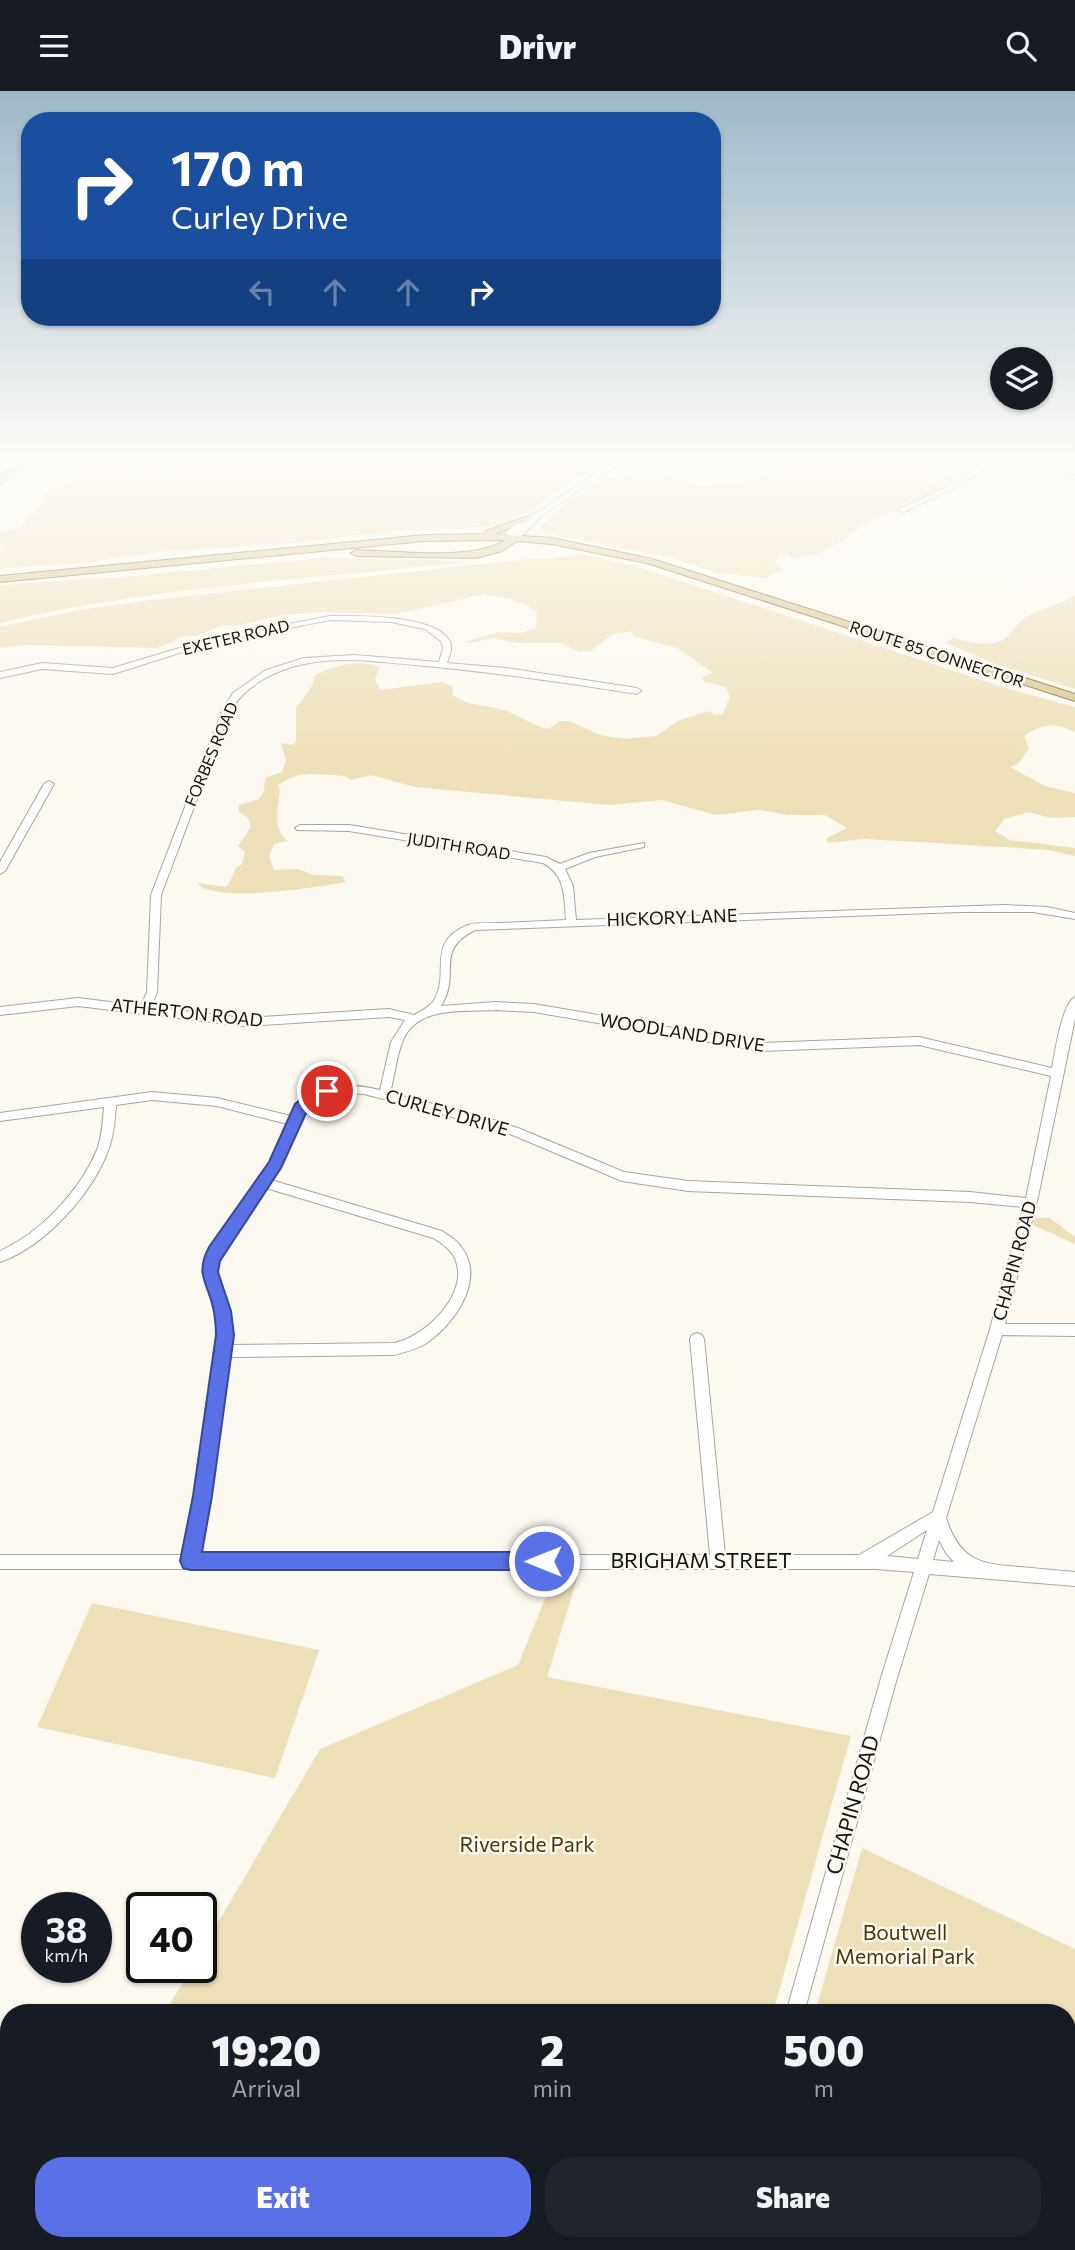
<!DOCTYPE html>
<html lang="en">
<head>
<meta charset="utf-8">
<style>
	:root { --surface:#171b24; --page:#20242c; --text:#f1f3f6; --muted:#9ea1a6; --accent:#5a70e6 }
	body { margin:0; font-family:Commissioner,sans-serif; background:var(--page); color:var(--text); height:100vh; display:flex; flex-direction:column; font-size:26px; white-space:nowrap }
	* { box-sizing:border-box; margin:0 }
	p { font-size:23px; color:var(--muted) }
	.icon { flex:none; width:38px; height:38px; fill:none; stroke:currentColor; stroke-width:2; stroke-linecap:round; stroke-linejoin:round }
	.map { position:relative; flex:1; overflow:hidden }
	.drawer { position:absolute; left:0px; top:1913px; width:1076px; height:247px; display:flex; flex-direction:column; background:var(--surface); border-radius:28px 28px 0 0; box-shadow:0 2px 5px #0004 }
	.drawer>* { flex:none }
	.top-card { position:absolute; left:21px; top:21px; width:700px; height:214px; border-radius:28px; box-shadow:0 2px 5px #0004; background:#1a4fa0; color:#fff; overflow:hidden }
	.controls { position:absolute; left:990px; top:256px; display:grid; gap:14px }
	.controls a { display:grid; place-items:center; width:63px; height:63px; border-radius:50%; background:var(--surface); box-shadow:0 2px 5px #0004; font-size:35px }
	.speed { position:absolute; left:21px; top:1801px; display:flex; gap:14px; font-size:35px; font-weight:700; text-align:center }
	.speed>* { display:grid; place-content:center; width:91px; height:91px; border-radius:50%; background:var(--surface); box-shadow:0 2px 5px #0004; line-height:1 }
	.speed small { font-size:18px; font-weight:400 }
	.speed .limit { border:4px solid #111; border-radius:10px; background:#fff; color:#111 }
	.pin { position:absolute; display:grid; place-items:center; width:60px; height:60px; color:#fff; margin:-30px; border:4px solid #fff; border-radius:50%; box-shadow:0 2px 7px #0007 }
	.me { position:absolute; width:77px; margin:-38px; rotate:270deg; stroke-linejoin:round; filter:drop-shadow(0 0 5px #0008) }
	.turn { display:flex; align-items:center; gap:24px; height:147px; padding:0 35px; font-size:32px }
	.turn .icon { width:91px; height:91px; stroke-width:2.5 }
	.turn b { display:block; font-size:49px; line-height:60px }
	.lanes { display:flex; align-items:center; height:66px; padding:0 35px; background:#0003; justify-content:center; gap:35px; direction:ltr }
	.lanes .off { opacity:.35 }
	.eta { display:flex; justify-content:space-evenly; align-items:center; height:119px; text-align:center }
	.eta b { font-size:42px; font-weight:800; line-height:49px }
	.primary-button { display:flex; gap:14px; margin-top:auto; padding:14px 35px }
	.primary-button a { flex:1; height:80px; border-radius:28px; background:var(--accent); color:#fff; font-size:28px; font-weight:800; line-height:80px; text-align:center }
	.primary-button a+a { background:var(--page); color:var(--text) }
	header { display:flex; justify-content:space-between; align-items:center; height:91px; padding:0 35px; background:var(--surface); font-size:32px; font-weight:800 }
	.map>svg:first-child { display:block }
	.green { fill:#ede0b9 }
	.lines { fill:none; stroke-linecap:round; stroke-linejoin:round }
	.minor-casing { stroke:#a8a59d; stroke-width:2 }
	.major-casing { stroke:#857237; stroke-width:2 }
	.minor { fill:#fff; fill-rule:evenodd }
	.major { fill:#daca94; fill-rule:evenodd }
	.route { fill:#5a70e6; stroke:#3a4996; stroke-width:2 }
	.labels { text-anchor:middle; stroke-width:5; stroke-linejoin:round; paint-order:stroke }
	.far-street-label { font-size:16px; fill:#13120f; stroke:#fcf9f0 }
	.street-label { font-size:18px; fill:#13120f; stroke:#fcf9f0 }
	.near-street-label { font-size:21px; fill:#13120f; stroke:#fcf9f0 }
	.near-park-label { font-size:21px; fill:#483902; stroke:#fcf9f0 }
</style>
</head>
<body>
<header><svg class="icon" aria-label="menu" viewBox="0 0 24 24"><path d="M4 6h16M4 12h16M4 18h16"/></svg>Drivr<svg class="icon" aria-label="search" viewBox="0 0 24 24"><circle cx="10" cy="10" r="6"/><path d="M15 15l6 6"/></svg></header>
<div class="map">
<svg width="1075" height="2159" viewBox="0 0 1075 2159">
	<rect width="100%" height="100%" fill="#fcf9f0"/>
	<!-- green -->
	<g class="green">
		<path d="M 194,367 L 473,367 L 502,373 L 503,372 L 490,367 L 602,367 L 600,369 L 606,373 L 567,393 L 526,422 L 499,434 L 435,440 L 400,439 L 292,452 L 155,461 L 90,471 L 0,478 L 0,461 L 4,458 L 0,456 L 0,443 L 21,436 L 46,407 L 44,404 L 70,389 L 68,384 C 50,383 35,387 17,385 L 20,381 L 48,380 L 62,373 L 82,370 L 135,378 L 153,376 L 176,378 Z"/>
		<path d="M 694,367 L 729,367 L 738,372 L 759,367 L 774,367 L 730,379 Z"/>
		<path d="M 819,367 L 967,367 L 932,391 L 878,411 L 936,390 L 973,367 L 1003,367 L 966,393 L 922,413 L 876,425 L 826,460 L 795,468 L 787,462 L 779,464 L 775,471 L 782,478 L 766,487 L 716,482 L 669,466 L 549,443 L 541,438 L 542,433 L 589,395 L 601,388 L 620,386 L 632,380 L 659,379 L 704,396 L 764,385 L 775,380 Z"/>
		<path d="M 580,463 L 635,475 L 1006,597 L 1075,616 L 1075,641 C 1055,631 1042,633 1024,645 L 1029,657 L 1019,672 L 1010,676 L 1045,695 L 1075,702 L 1075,726 L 1051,727 L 1029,721 L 1004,728 L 995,740 L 1010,749 L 1075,757 L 1075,765 L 1049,759 L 901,750 L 864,748 L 827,752 L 827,747 L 847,737 L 825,724 L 788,724 L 759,719 L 716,724 L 662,709 L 609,714 L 415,696 L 371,684 L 351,689 C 344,683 338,685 329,684 C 308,682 296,682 278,694 L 280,699 C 278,717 272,738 288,750 L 274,753 L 269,765 L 274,779 L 298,778 L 314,784 L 342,785 L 346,791 C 319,796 212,813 197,792 L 227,796 L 236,777 L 242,773 L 245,761 L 238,755 L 251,736 L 248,727 L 239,721 L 239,714 L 259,708 L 264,700 L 265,687 L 282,681 L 286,669 L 281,652 L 292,654 L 296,651 L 296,617 L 313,593 L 314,585 C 335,574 357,568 380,576 L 375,588 L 380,599 L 441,591 L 453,596 L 452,603 C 468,616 487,613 506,620 C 520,625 533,635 548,638 L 560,630 L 569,630 L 600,644 L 624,648 L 656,645 L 678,630 L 709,620 L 715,624 L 723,623 L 730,606 L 726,596 L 704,591 L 702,586 L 713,582 L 677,557 L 633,545 L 632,540 L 613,543 L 591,560 L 580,561 L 561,552 L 516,552 L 494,547 L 468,552 L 466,551 L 498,541 L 522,542 L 536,537 L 537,520 L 514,509 L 485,503 L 396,523 L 325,521 L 283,524 L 240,534 L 222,534 L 197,545 L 185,545 L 157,557 L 23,554 L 0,557 L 0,536 L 73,520 L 142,510 L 529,468 L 553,468 Z"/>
		<path d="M 321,467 L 432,469 L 459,472 C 306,488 150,496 0,532 L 0,494 L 134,485 Z"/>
		<path d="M 1075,504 L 1075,598 L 995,573 L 946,552 L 952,547 C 972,551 994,559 1010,543 C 1016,536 1021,528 1030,524 C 1045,516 1061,514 1075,504 Z"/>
		<path d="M 1031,1127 L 1050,1127 L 1075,1146 L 1075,1153 L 1033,1134 Z"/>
		<path d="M 578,1485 L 547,1586 L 851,1645 L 773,1921 L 165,1921 L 192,1876 L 201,1876 L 201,1860 L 320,1658 L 518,1574 L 554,1486 Z"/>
		<path d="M 92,1512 L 319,1559 L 275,1687 L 37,1636 Z"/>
		<path d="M 862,1757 L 1075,1858 L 1075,2159 L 753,2159 L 755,2151 L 1068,2151 L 1068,1922 L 815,1921 Z"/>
		<path d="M 29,2151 L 705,2151 L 703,2159 L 25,2159 Z"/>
	</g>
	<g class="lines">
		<!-- minor casing -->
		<g class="minor-casing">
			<g id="minor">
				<path d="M 625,367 L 634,367 L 595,388 L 539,427 L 518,449 L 512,449 L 507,445 L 506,441 C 519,430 535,423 549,414 C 574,397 597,379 625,367 Z"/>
				<path d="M 991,367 L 1008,367 L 1075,384 L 1075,388 L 998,368 L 962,393 L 904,421 L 897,419 L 958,391 Z"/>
				<path d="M 330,525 C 357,525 437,523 450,551 C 453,558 449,565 447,572 L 506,577 L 637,597 L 641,600 L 637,603 C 563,591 490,581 415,574 C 379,571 340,565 304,573 C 275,579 246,594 230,620 L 161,804 L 157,901 L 151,916 L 244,927 L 389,918 L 414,924 C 420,921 427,917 432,912 C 453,884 423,852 468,834 C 478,831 490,832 501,832 C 522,831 544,830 566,829 C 564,806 566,784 543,772 L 349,740 L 297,739 L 295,737 L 300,734 L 349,734 L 546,766 L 560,773 L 589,762 L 644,752 L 644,756 L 595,766 L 565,778 L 573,795 L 576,829 L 1004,814 L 1047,816 L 1075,822 L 1075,828 L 1033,821 L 960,821 L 475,839 C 433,860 462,882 441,915 L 496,911 L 534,913 L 761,952 L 919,946 L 1052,977 C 1055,961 1062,913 1075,906 L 1075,928 L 1038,1106 L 1005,1233 L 1075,1233 L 1075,1245 L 1002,1244 L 946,1427 C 960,1470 980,1473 1020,1476 C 1039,1478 1057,1479 1075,1481 L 1075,1495 L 929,1483 L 897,1587 L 804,1922 L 786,1922 L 881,1587 L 914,1481 L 876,1478 L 0,1478 L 0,1464 L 183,1464 L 206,1336 L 218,1243 L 216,1220 L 202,1181 L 205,1170 L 270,1071 L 288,1033 L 217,1015 L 152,1009 L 116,1014 C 115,1028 114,1043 109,1057 C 94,1101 45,1156 0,1171 L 0,1160 C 40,1142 80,1100 97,1059 C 102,1045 103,1030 104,1016 L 0,1030 L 0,1022 L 152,1001 L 217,1007 L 291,1025 C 307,991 347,991 380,999 L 391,951 L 405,929 L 389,926 L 244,935 L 78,915 L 0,924 L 0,916 L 78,907 L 141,915 L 147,901 L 151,804 L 222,620 L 233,602 L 266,579 L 304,567 L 354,564 L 439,571 L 443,557 L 441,550 L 425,538 L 391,531 L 330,529 L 208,553 L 113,583 L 42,578 L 0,587 L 0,581 L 42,572 L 113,577 L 206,549 ZM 496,919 L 534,921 L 761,960 L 919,954 L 1051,985 L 1026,1107 L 970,1101 L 688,1090 L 624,1081 L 518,1037 L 481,1025 L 390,1002 C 395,984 396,966 403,949 C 418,914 466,921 496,919 ZM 336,1002 L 364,1003 L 479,1033 L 510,1043 L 622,1090 L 688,1100 L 970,1111 L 1023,1116 L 990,1238 L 933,1421 L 859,1464 L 725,1464 L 704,1248 L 702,1244 L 697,1242 L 692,1244 L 690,1248 L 710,1464 L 199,1464 L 220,1336 L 229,1266 L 394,1264 C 405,1261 415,1259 425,1253 C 453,1235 486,1190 462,1157 C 457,1149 449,1145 442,1140 L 271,1089 C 285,1068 297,1024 315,1011 C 321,1006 329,1005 336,1002 ZM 266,1097 L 433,1147 C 440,1151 449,1157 453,1164 C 474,1199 426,1246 394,1252 L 230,1254 C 232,1243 232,1231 230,1220 C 226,1203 214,1189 217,1171 ZM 927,1439 L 918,1468 L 887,1465 ZM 939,1449 L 946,1462 L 954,1471 L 933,1469 Z"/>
				<path d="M 49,690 L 54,693 L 5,780 L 0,783 L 0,771 L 44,693 Z"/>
				<path d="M 718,2151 L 738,2151 L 735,2159 L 715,2159 Z"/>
			</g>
		</g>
		<!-- major casing -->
		<g class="major-casing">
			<g id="major">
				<path d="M 23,367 L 32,367 L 0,394 L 0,386 Z"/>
				<path d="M 525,426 L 533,428 L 495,443 L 552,447 L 652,468 L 1075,603 L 1075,610 L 647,472 L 552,453 L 517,450 L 502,460 L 476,467 L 356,465 L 351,462 L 356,459 C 394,460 475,470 505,449 L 425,450 L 0,491 L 0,485 L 425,444 L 485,443 L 486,440 Z"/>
			</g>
		</g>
		<!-- minor -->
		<use href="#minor" class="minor"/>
		<!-- major -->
		<use href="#major" class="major"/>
	</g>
	<!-- sky -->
	<linearGradient id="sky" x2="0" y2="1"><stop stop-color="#9db8c7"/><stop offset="0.55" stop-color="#fefcf8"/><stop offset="1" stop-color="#fefcf8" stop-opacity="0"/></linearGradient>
	<rect width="1075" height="669" fill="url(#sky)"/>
	<!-- route -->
	<path class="route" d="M 327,995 L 334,1000 L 307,1020 L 281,1077 L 220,1170 L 218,1181 L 231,1220 L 234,1244 L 212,1405 L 202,1461 L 544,1461 L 551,1463 L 553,1470 L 551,1476 L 544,1479 L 190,1479 L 183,1477 L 180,1470 L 193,1405 L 216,1244 C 216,1236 215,1228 214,1221 C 209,1193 194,1184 209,1156 L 269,1071 L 295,1013 L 308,1003 Z"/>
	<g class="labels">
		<!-- far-street labels -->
		<g class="far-street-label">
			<text transform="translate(236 546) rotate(-13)" y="6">EXETER ROAD</text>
			<text transform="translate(937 563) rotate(18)" y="6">ROUTE 85 CONNECTOR</text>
			<text transform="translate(211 663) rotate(-67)" y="6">FORBES ROAD</text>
			<text transform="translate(459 755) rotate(9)" y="6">JUDITH ROAD</text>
		</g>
		<!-- street labels -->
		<g class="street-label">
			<text transform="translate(672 827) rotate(-2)" y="6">HICKORY LANE</text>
			<text transform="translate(187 922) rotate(6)" y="6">ATHERTON ROAD</text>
			<text transform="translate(682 942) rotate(9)" y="6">WOODLAND DRIVE</text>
			<text transform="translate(447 1022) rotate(16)" y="6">CURLEY DRIVE</text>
			<text transform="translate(1015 1170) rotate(-75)" y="6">CHAPIN ROAD</text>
		</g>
		<!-- near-street labels -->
		<g class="near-street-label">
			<text x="701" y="1477">BRIGHAM STREET</text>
			<text transform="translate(853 1714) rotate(-74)" y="7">CHAPIN ROAD</text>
		</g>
		<!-- near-park labels -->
		<g class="near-park-label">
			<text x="527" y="1761">Riverside Park</text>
			<text x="905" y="1849">Boutwell<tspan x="905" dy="24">Memorial Park</tspan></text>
		</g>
	</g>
</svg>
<div class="controls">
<a><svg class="icon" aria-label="layers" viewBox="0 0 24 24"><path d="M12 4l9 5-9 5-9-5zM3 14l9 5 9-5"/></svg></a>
</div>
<div class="speed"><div>38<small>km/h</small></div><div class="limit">40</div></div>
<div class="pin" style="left:327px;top:1000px;background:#d93025"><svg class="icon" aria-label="arrive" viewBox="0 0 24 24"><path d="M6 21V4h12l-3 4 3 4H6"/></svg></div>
<svg class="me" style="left:544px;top:1470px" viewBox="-20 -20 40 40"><circle r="17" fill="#5a70e6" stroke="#fff" stroke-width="3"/><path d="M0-11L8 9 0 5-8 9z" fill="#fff"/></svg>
<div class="top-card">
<div class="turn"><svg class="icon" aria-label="right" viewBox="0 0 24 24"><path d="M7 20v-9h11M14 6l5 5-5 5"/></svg><div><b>170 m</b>Curley Drive</div></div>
<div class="lanes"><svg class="icon off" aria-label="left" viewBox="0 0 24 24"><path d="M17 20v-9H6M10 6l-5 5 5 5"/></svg><svg class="icon off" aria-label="ahead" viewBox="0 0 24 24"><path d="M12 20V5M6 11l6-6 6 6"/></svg><svg class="icon off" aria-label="ahead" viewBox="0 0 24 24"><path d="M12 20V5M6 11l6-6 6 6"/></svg><svg class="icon" aria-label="right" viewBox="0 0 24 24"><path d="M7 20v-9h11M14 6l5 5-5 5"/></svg></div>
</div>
<section class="drawer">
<div class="eta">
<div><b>19:20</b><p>Arrival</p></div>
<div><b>2</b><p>min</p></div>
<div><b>500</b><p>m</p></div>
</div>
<div class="primary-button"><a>Exit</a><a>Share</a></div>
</section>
</div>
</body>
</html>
